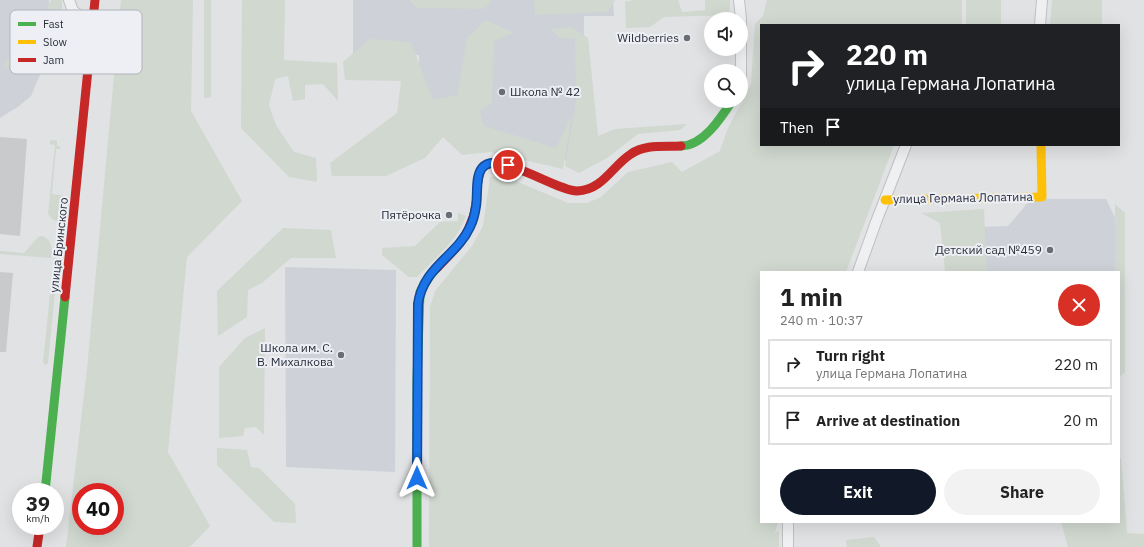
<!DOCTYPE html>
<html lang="en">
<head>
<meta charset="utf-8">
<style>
	:root { --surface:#fff; --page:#f2f2f2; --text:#222; --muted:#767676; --line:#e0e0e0; --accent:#111827 }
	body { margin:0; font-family:"IBM Plex Sans",sans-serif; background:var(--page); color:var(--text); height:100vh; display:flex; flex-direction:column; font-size:15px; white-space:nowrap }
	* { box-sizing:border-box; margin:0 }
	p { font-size:13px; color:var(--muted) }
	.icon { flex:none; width:22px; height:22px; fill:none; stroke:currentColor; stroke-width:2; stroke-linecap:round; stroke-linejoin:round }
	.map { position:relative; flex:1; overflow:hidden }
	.details { position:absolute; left:760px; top:271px; width:360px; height:252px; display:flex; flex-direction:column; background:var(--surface); border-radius:0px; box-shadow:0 4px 16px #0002 }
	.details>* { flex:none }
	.top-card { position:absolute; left:760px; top:24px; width:360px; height:122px; border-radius:0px; box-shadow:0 4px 16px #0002; background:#202124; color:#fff; overflow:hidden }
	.tools { position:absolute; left:704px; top:12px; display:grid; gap:8px }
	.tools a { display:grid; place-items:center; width:44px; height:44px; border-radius:50%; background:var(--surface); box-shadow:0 4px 16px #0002; font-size:20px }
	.speed { position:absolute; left:12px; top:483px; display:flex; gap:8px; font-size:20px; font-weight:700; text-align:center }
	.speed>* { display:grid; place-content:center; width:52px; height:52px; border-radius:50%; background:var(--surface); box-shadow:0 4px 16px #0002; line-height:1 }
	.speed small { font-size:10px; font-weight:400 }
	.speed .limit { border:6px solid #d22; background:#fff; color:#111 }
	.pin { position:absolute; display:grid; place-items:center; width:34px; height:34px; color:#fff; margin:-17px; border:2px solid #fff; border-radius:50%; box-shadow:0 1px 4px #0007 }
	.me { position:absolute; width:44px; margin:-22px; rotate:0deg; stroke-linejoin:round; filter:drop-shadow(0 0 3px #0008) }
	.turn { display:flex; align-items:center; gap:14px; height:84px; padding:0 20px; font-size:18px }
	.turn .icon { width:52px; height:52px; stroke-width:2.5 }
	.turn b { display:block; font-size:28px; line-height:34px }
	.then { display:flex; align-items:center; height:38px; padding:0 20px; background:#0003; gap:8px; font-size:15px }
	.round { display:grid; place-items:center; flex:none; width:42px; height:42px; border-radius:21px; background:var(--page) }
	.summary { display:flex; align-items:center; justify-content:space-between; height:68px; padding:0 20px }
	h1 { font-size:24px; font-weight:700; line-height:30px }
	.action { display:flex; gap:8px; margin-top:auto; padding:8px 20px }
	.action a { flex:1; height:46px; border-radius:24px; background:var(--accent); color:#fff; font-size:16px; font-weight:700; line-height:46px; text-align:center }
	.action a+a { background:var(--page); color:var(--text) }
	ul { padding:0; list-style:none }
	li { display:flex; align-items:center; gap:12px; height:50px; margin:0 8px 6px; padding:0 12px; border:2px solid var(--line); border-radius:0px }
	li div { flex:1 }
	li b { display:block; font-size:15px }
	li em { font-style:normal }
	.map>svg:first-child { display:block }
	.built { fill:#ced1d7 }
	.green { fill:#d0d8d0; fill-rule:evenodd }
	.building { fill:#c8cacc }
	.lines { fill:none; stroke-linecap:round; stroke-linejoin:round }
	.street-casing { stroke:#bec0c2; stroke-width:12 }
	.street { stroke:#eff0f1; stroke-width:10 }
	.fast { stroke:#4caf50; stroke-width:9 }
	.slow { stroke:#ffc107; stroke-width:9 }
	.jam { stroke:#c62828; stroke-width:9 }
	.route-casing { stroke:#114b97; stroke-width:10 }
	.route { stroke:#1a73e8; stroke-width:7 }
	.poi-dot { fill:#696d76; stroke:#edeff4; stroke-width:1.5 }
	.labels { text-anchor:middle; stroke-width:4; stroke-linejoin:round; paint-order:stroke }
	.poi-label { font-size:12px; fill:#292e3b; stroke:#edeff4; text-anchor:end }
	.street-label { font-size:12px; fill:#292e3b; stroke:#edeff4 }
	.key { fill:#edeff4; stroke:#b2b5bc; stroke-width:1 }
	.key-label { font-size:11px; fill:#292e3b }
</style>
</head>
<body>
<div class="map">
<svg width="1144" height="547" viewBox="0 0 1144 547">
	<rect width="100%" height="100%" fill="#e0e2e4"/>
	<!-- built -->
	<g class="built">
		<path d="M 0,0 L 49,0 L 49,53 L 31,96 L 19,106 L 0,118 Z"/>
		<path d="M 353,0 L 613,0 L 614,16 L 584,16 L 583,161 L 554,160 L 420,130 L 419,55 L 353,54 Z"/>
		<path d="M 1031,199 L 1106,199 L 1117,222 L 1117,272 L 984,272 L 982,227 L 1008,226 Z"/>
		<path d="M 285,267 L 396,270 L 395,472 L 286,467 Z"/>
	</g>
	<!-- green -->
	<g class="green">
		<path d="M 51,0 L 62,0 L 62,16 L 43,29 L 5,70 L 4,66 L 37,12 L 45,11 Z"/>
		<path d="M 121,0 L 193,0 L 191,111 L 242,201 L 187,257 L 168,452 L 210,526 L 190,547 L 66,547 L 87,369 ZM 81,492 L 115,492 L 115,526 L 81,526 Z"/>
		<path d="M 204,0 L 211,0 L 211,97 L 204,98 Z"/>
		<path d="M 242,0 L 285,0 L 284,60 L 337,63 L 338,101 L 323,84 L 305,85 L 305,99 L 293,101 L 288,76 L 275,79 L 269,105 L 276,125 L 294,152 L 316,158 L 317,182 L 289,177 L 241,128 Z"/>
		<path d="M 409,0 L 491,0 L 490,4 L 484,9 L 417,8 Z"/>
		<path d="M 534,0 L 615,0 L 608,12 L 535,15 Z"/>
		<path d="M 633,0 L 678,0 L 682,12 L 705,10 L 705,0 L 730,0 L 729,15 L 664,17 L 650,27 L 626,28 L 625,2 Z"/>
		<path d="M 767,0 L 962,0 L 962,25 L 761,25 L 761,145 L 894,145 L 846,272 L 761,272 L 761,522 L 778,522 L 775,533 L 779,530 L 779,547 L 429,547 L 430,307 L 435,291 L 472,246 L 483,226 L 490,177 L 504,176 L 568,203 L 587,203 L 601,197 L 628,172 L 672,162 L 682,172 L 720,151 L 727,130 L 751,84 L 755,24 L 763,16 Z"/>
		<rect x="966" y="0" width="35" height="25"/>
		<path d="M 1052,0 L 1102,0 L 1102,25 L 1050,25 Z"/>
		<path d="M 486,20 L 514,33 L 494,41 L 492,103 L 480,110 L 484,126 L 556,148 L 572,115 L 563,169 L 490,152 L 462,155 L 443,137 L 425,158 L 386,176 L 332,176 L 330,163 L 397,113 L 401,81 L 345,80 L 343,62 L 370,39 L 411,42 L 433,100 L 457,95 L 467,38 Z"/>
		<path d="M 572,27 L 588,38 L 598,136 L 615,129 L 687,124 L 680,130 L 638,134 L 607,158 L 579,173 L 565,166 L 576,101 L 575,39 L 560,38 L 550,29 Z"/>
		<path d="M 52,140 L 57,141 L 57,146 L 60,146 L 60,149 L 56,149 L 52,194 L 65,196 L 64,216 L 58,221 L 53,220 L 48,214 L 55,145 L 50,144 L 50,141 Z"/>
		<path d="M 1115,204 L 1125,213 L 1125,372 L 1119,377 L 1119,272 L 1115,272 Z"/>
		<path d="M 984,209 L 987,272 L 945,272 L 940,223 L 921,213 Z"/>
		<path d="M 458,213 L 466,216 C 457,241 435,258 417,277 L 409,277 L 382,255 L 382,248 L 415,246 L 440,222 L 458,221 Z"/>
		<path d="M 283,228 L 331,230 L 336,258 L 291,258 L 262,283 L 248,290 L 247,317 L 218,336 L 217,291 Z"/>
		<path d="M 42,236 C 52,239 53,250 51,258 L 0,254 L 0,251 L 24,253 L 38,237 Z"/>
		<path d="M 54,254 L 57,271 L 48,363 L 46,365 L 44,364 L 43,362 Z"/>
		<path d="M 265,328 L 264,435 L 256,427 L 245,428 L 243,436 L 219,438 L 219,367 L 245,338 Z"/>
		<path d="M 217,448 L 247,450 L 251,467 L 259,468 L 295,504 L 296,523 L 274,522 L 217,465 Z"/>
		<path d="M 1119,458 L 1121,458 L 1127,533 L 1144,534 L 1144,547 L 1068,547 L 1061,522 L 1119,522 Z"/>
		<path d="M 874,537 L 881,547 L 847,547 L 846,540 Z"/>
	</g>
	<!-- building -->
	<g class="building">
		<path d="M 0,137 L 27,139 L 20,236 L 0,234 Z"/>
		<path d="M 0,272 L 13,273 L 6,352 L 0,352 Z"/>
	</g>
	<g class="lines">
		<!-- street casing -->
		<g class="street-casing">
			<g id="street">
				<path d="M 69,0 L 73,11 L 81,16 L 93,18"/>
				<path d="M 739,0 L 741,19"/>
				<path d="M 741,21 L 741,75"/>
				<path d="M 1040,25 L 1042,0"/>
				<path d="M 858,272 L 876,222 L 906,145"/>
				<path d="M 788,522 L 788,547"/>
			</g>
		</g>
		<!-- street -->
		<use href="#street" class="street"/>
		<!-- fast -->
		<g class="fast">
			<path d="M 681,146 C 703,146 721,118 732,101"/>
			<path d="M 45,492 L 65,297"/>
			<path d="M 417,547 L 417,381 L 420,292 L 431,274 L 437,268"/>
		</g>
		<!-- slow -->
		<path class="slow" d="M 885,200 L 1042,197 L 1041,145"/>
		<!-- jam -->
		<g class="jam">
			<path d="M 437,268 C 449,255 464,242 470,225 C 473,219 475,212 476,205 C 478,194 475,175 483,167 C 499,151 557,191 577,191 C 603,190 612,166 631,154 C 645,144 664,147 681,146"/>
			<path d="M 65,297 L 95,0"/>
			<path d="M 37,547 L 40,526"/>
		</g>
	</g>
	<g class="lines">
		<!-- route casing -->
		<g class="route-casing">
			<path id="route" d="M 417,478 L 418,304 C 423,267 457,256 470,227 C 473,221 475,213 476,206 C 478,195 475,177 482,168 C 489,160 500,163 508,165"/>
		</g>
		<!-- route -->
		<use href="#route" class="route"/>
	</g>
	<!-- markers -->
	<g class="poi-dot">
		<circle cx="687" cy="38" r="4"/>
		<circle cx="502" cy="92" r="4"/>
		<circle cx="449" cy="215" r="4"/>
		<circle cx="1050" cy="250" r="4"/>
		<circle cx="341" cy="355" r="4"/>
	</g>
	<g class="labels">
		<!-- poi labels -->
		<g class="poi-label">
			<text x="679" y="42">Wildberries</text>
			<text x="510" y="96" text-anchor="start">Школа № 42</text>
			<text x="441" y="219">Пятёрочка</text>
			<text x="1042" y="254">Детский сад №459</text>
			<text x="333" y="352">Школа им. С.<tspan x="333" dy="14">В. Михалкова</tspan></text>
		</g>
		<!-- street labels -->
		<g class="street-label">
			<text transform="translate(963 198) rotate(-1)" y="4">улица Германа Лопатина</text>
			<text transform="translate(59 245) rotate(-84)" y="4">улица Бринского</text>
		</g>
	</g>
	<!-- legend -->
	<rect x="10" y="10" width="132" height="64" rx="6" class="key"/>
	<rect x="18" y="22" width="18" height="4" fill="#4caf50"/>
	<rect x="18" y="40" width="18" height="4" fill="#ffc107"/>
	<rect x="18" y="58" width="18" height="4" fill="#c62828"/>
	<g class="key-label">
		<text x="43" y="28">Fast</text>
		<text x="43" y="46">Slow</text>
		<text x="43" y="64">Jam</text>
	</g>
</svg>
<div class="tools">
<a><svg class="icon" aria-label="sound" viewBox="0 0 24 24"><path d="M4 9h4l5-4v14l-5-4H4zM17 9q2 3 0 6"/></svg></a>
<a><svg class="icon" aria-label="search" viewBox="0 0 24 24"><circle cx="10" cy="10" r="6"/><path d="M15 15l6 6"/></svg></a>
</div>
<div class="speed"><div>39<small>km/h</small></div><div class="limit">40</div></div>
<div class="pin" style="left:508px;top:165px;background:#d93025"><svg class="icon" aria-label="arrive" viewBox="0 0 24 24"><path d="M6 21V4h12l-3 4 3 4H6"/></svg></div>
<svg class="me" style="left:417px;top:478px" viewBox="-20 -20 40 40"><path d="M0-17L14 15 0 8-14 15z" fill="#1a73e8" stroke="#fff" stroke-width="4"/></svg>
<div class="top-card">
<div class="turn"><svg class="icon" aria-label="right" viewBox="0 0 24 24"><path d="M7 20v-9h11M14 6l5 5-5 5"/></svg><div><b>220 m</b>улица Германа Лопатина</div></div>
<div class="then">Then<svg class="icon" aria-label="arrive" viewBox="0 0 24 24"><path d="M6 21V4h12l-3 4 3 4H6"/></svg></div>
</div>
<section class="details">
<div class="summary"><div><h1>1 min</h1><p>240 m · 10:37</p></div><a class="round" style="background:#d93025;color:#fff"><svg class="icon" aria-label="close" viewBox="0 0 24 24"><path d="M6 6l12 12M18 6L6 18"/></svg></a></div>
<ul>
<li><svg class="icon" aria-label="right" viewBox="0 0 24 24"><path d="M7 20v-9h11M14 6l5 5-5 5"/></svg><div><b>Turn right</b><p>улица Германа Лопатина</p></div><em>220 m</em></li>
<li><svg class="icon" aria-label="arrive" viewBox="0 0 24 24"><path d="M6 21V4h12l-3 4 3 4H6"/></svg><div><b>Arrive at destination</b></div><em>20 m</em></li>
</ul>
<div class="action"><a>Exit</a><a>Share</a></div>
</section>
</div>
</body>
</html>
